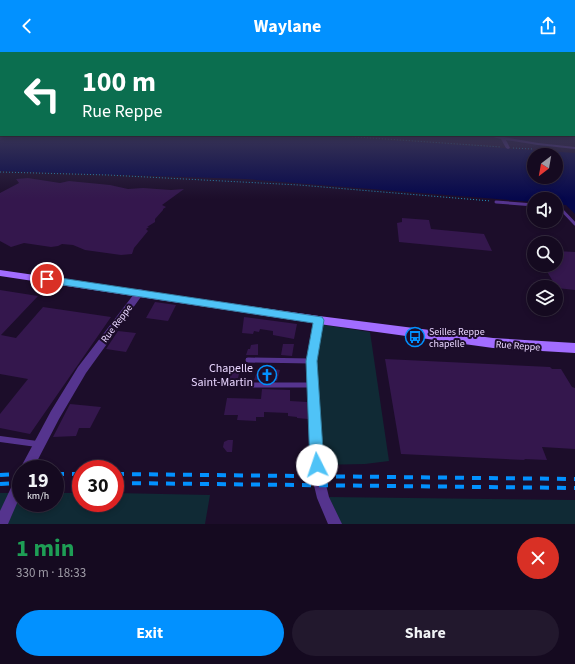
<!DOCTYPE html>
<html lang="en">
<head>
<meta charset="utf-8">
<style>
	:root { --surface:#150a20; --page:#22182d; --text:#f1f3f6; --muted:#9d9aa5; --line:#342b3e; --accent:#0291ff }
	body { margin:0; font-family:"Source Sans 3",sans-serif; background:var(--page); color:var(--text); height:100vh; display:flex; flex-direction:column; font-size:15px; white-space:nowrap }
	* { box-sizing:border-box; margin:0 }
	p { font-size:13px; color:var(--muted) }
	.icon { flex:none; width:22px; height:22px; fill:none; stroke:currentColor; stroke-width:2; stroke-linecap:round; stroke-linejoin:round }
	.map { position:relative; height:472px; overflow:hidden }
	.details { display:flex; flex-direction:column; background:var(--surface); flex:1 }
	.details>* { flex:none }
	.top-card { position:absolute; left:0px; top:0px; width:575px; height:84px; box-shadow:0 2px 6px #0003,0 0 0 1px var(--line); background:#0b6e4f; color:#fff; overflow:hidden }
	.needle { width:26px; rotate:211deg }
	.fabs { position:absolute; left:527px; top:96px; display:grid; gap:8px }
	.fabs a { display:grid; place-items:center; width:36px; height:36px; border-radius:50%; background:var(--surface); box-shadow:0 2px 6px #0003,0 0 0 1px var(--line); font-size:20px }
	.speed { position:absolute; left:12px; top:408px; display:flex; gap:8px; font-size:20px; font-weight:700; text-align:center }
	.speed>* { display:grid; place-content:center; width:52px; height:52px; border-radius:50%; background:var(--surface); box-shadow:0 2px 6px #0003,0 0 0 1px var(--line); line-height:1 }
	.speed small { font-size:10px; font-weight:400 }
	.speed .limit { border:6px solid #d22; background:#fff; color:#111 }
	.pin { position:absolute; display:grid; place-items:center; width:34px; height:34px; color:#fff; margin:-17px; border:2px solid #fff; border-radius:50%; box-shadow:0 1px 4px #0007 }
	.me { position:absolute; width:44px; margin:-22px; rotate:356deg; stroke-linejoin:round; filter:drop-shadow(0 0 3px #0008) }
	.turn { display:flex; align-items:center; gap:14px; height:84px; padding:0 16px; font-size:18px }
	.turn .icon { width:52px; height:52px; stroke-width:2.5 }
	.turn b { display:block; font-size:28px; line-height:34px }
	.round { display:grid; place-items:center; flex:none; width:42px; height:42px; border-radius:21px; background:var(--page) }
	.head { display:flex; align-items:center; justify-content:space-between; height:68px; padding:0 16px }
	h1 { font-size:24px; font-weight:700; line-height:30px; color:#1e9e55 }
	.action { display:flex; gap:8px; margin-top:auto; padding:8px 16px }
	.action a { flex:1; height:46px; border-radius:24px; background:var(--accent); color:#fff; font-size:16px; font-weight:700; line-height:46px; text-align:center }
	.action a+a { background:var(--page); color:var(--text) }
	header { display:flex; justify-content:space-between; align-items:center; height:52px; padding:0 16px; background:var(--accent); color:#fff; font-size:18px; font-weight:700 }
	.map>svg:first-child { display:block }
	.green { fill:#102a35 }
	.water { fill:#05074c; fill-rule:evenodd }
	.building { fill:#34174d }
	.lines { fill:none; stroke-linecap:round; stroke-linejoin:round }
	.path { stroke:#239ac7; stroke-width:1; stroke-dasharray:1 2; stroke-linecap:butt }
	.lane-far2 { stroke:#55348e; stroke-width:3 }
	.lane-far1 { stroke:#55348e; stroke-width:5 }
	.lane { stroke:#55348e; stroke-width:6 }
	.street { fill:#55348e; fill-rule:evenodd }
	.secondary { fill:#a26dff; fill-rule:evenodd }
	.rail { stroke:#0291ff; stroke-width:4; stroke-dasharray:9 8; stroke-linecap:butt }
	.route { fill:#4fc3f7; stroke:#337fa1 }
	.labels { text-anchor:middle; stroke-width:4; stroke-linejoin:round; paint-order:stroke }
	.street-label { font-size:10px; fill:#e9d6ff; stroke:#1c0d2a }
	.poi-label { font-size:10px; fill:#e9d6ff; stroke:#1c0d2a; text-anchor:start }
	.near-poi-label { font-size:12px; fill:#e9d6ff; stroke:#1c0d2a; text-anchor:end }
</style>
</head>
<body>
<header><svg class="icon" aria-label="back" viewBox="0 0 24 24"><path d="M15 5l-7 7 7 7"/></svg>Waylane<svg class="icon" aria-label="share" viewBox="0 0 24 24"><path d="M12 15V3M7 8l5-5 5 5M5 13v7h14v-7"/></svg></header>
<div class="map">
<svg width="575" height="472" viewBox="0 0 575 472">
	<rect width="100%" height="100%" fill="#1c0d2a"/>
	<!-- green -->
	<g class="green">
		<path d="M 318,272 L 370,280 L 389,409 L 365,412 L 317,413 L 312,333 Z"/>
		<path d="M 0,441 L 21,441 L 21,451 L 55,451 L 55,441 L 81,441 L 81,451 L 115,451 L 115,441 L 210,443 L 205,472 L 0,472 Z"/>
		<path d="M 329,445 L 575,448 L 575,472 L 341,472 Z"/>
	</g>
	<!-- water -->
	<path class="water" d="M 0,81 L 1,83 L 311,83 L 575,101 L 575,162 L 566,153 L 556,152 L 556,147 L 534,147 L 534,150 L 246,127 L 0,119 ZM 534,103 L 556,103 L 556,125 L 534,125 Z"/>
	<!-- building -->
	<g class="building">
		<path d="M 28,126 L 60,131 L 69,129 L 110,133 L 128,137 L 143,136 L 171,138 L 184,137 L 162,153 L 166,155 L 163,157 L 163,158 L 155,167 L 155,170 L 147,175 L 149,175 L 146,177 L 148,179 L 134,196 L 132,202 L 121,203 L 85,198 L 73,193 L 62,192 L 58,194 L 51,195 L 24,191 L 11,195 L 0,189 L 0,141 L 19,131 L 16,127 Z"/>
		<path d="M 402,166 L 429,168 L 431,177 L 484,182 L 492,199 L 399,190 L 397,171 L 402,170 Z"/>
		<path d="M 556,199 L 575,200 L 575,238 L 557,236 L 543,213 L 556,213 Z"/>
		<path d="M 0,238 L 38,244 L 1,283 L 16,286 L 43,255 L 111,265 L 30,382 L 0,376 L 0,362 L 28,327 L 0,322 Z"/>
		<path d="M 155,250 L 176,253 L 168,269 L 146,266 Z"/>
		<path d="M 244,265 L 297,272 L 294,287 L 273,283 L 273,279 L 260,277 L 259,280 L 254,279 L 253,282 L 242,281 Z"/>
		<path d="M 118,279 L 136,281 L 126,300 L 106,297 Z"/>
		<path d="M 258,292 L 258,303 L 246,303 L 248,297 L 250,297 L 251,293 Z"/>
		<path d="M 283,292 L 294,292 L 292,304 L 281,303 Z"/>
		<path d="M 385,307 L 550,315 L 552,317 L 561,317 L 572,335 L 575,336 L 575,397 L 542,395 L 547,408 L 524,407 L 525,408 L 401,402 Z"/>
		<path d="M 233,313 L 241,314 L 237,330 L 229,329 Z"/>
		<path d="M 265,315 L 280,318 L 277,329 L 254,328 L 258,317 L 264,319 Z"/>
		<path d="M 262,337 L 290,338 L 290,349 L 307,350 L 308,367 L 297,366 L 297,365 L 288,364 L 288,361 L 264,360 L 264,365 L 256,365 L 256,369 L 237,368 L 238,363 L 224,363 L 227,346 L 261,347 Z"/>
		<path d="M 70,352 L 101,355 L 90,376 L 79,376 L 76,384 L 53,385 Z"/>
		<path d="M 228,388 L 233,388 L 232,400 L 227,400 L 223,395 L 224,390 Z"/>
	</g>
	<g class="lines">
		<!-- path -->
		<g class="path">
			<path d="M 328,83 L 501,95"/>
			<path d="M 513,96 L 533,97"/>
			<path d="M 0,120 L 108,123 L 299,133 L 491,149"/>
		</g>
		<!-- lane-far2 -->
		<g class="lane-far2">
			<path d="M 496,150 L 534,153"/>
			<path d="M 556,155 L 559,155 L 575,172"/>
		</g>
		<!-- lane-far1 -->
		<g class="lane-far1">
			<path d="M 248,308 L 311,309"/>
			<path d="M 250,333 L 312,333"/>
		</g>
		<!-- lane -->
		<path class="lane" d="M 0,387 L 37,392"/>
		<!-- street -->
		<g class="street">
			<path d="M 485,83 L 503,83 L 504,85 L 538,91 L 575,95 L 575,97 L 538,93 L 506,88 L 510,96 L 508,97 L 506,96 L 501,87 Z"/>
			<path d="M 140,237 L 143,238 L 144,240 L 143,242 L 86,321 L 59,367 L 33,417 L 21,417 L 21,420 L 20,417 L 22,413 L 51,359 L 78,315 L 137,238 Z"/>
			<path d="M 319,265 L 322,266 L 323,268 L 317,309 L 324,425 L 329,445 L 342,472 L 328,472 L 317,446 L 312,425 L 307,309 L 315,268 L 316,266 Z"/>
			<path d="M 21,421 L 21,442 L 8,472 L 0,472 L 0,459 L 17,423 Z"/>
		</g>
		<!-- secondary -->
		<path class="secondary" d="M 0,218 L 319,264 L 493,286 L 575,291 L 575,301 L 493,296 L 319,272 L 0,224 Z"/>
		<!-- rail -->
		<g class="rail">
			<path d="M 55,422 L 81,422"/>
			<path d="M 115,422 L 575,427"/>
			<path d="M 0,423 L 21,422"/>
			<path d="M 55,431 L 81,431"/>
			<path d="M 115,431 L 575,436"/>
			<path d="M 0,432 L 21,431"/>
		</g>
	</g>
	<!-- sky -->
	<linearGradient id="sky" x2="0" y2="1"><stop stop-color="#0f0717"/><stop offset="0.55" stop-color="#3a3555"/><stop offset="1" stop-color="#3a3555" stop-opacity="0"/></linearGradient>
	<rect width="575" height="147" fill="url(#sky)"/>
	<!-- route -->
	<path class="route" d="M 47,224 L 322,265 L 324,268 L 317,309 L 324,413 L 322,418 L 317,420 L 312,418 L 310,413 L 306,309 L 313,271 L 43,230 L 42,227 L 43,225 Z"/>
	<!-- icons -->
	<defs>
		<g id="bus-ring" transform="scale(1)"><circle r="9.5" fill="#1c0d2a" stroke="#0291ff" stroke-width="1.5"/><path d="M-5-6H5V4H4V6H2V4H-2V6H-4V4H-5ZM-3.5-4V0h7V-4ZM-3.5 1.2v1.5H-2V1.2ZM2 1.2v1.5H3.5V1.2Z" fill="#0291ff"/></g>
		<g id="church-ring" transform="scale(1)"><circle r="9.5" fill="#1c0d2a" stroke="#0291ff" stroke-width="1.5"/><path d="M-1.2-6h2.4v3.5h3.3v2.4h-3.3V6h-2.4V-.1h-3.3v-2.4h3.3Z" fill="#0291ff"/></g>
	</defs>
	<g fill-rule="evenodd">
		<use href="#bus-ring" x="415" y="285"/>
		<use href="#church-ring" x="267" y="323"/>
	</g>
	<g class="labels">
		<!-- street labels -->
		<g class="street-label">
			<text transform="translate(116 271) rotate(-53)" y="4">Rue Reppe</text>
			<text transform="translate(518 293) rotate(4)" y="4">Rue Reppe</text>
		</g>
		<!-- poi labels -->
		<g class="poi-label">
			<text x="429" y="283">Seilles Reppe<tspan x="429" dy="12">chapelle</tspan></text>
		</g>
		<!-- near-poi labels -->
		<g class="near-poi-label">
			<text x="253" y="320">Chapelle<tspan x="253" dy="14">Saint-Martin</tspan></text>
		</g>
	</g>
</svg>
<div class="fabs">
<a><svg class="needle" viewBox="-14 -14 28 28"><path d="M0-13l5 13h-10z" fill="#e53935"/><path d="M0 13l5-13h-10z" fill="#9d9aa5"/></svg></a>
<a><svg class="icon" aria-label="sound" viewBox="0 0 24 24"><path d="M4 9h4l5-4v14l-5-4H4zM17 9q2 3 0 6"/></svg></a>
<a><svg class="icon" aria-label="search" viewBox="0 0 24 24"><circle cx="10" cy="10" r="6"/><path d="M15 15l6 6"/></svg></a>
<a><svg class="icon" aria-label="layers" viewBox="0 0 24 24"><path d="M12 4l9 5-9 5-9-5zM3 14l9 5 9-5"/></svg></a>
</div>
<div class="speed"><div>19<small>km/h</small></div><div class="limit">30</div></div>
<div class="pin" style="left:47px;top:227px;background:#d93025"><svg class="icon" aria-label="arrive" viewBox="0 0 24 24"><path d="M6 21V4h12l-3 4 3 4H6"/></svg></div>
<svg class="me" style="left:317px;top:413px" viewBox="-20 -20 40 40"><circle r="19" fill="#fff"/><path d="M0-13L10 11 0 6-10 11z" fill="#4fc3f7"/></svg>
<div class="top-card">
<div class="turn"><svg class="icon" aria-label="left" viewBox="0 0 24 24"><path d="M17 20v-9H6M10 6l-5 5 5 5"/></svg><div><b>100 m</b>Rue Reppe</div></div>
</div>
</div>
<section class="details">
<div class="head"><div><h1>1 min</h1><p>330 m · 18:33</p></div><a class="round" style="background:#d93025;color:#fff"><svg class="icon" aria-label="close" viewBox="0 0 24 24"><path d="M6 6l12 12M18 6L6 18"/></svg></a></div>
<div class="action"><a>Exit</a><a>Share</a></div>
</section>
</body>
</html>
